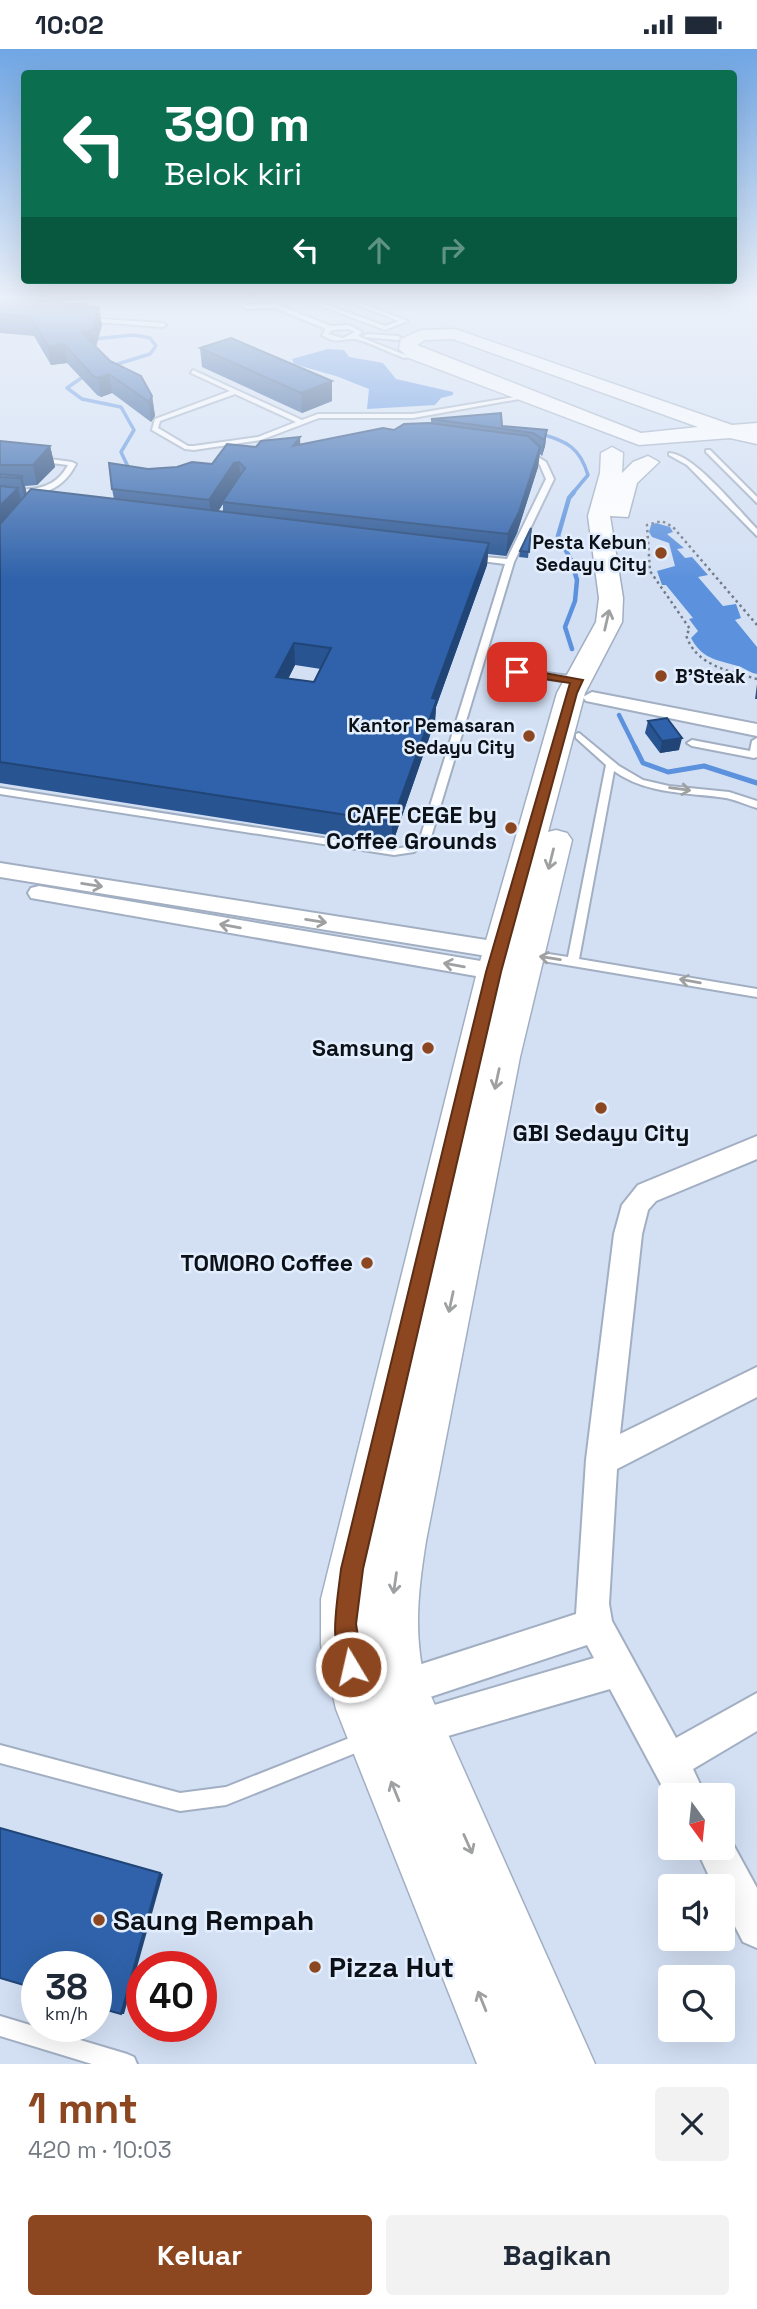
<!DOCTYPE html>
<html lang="id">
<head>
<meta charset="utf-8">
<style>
	:root { --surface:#fff; --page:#f2f2f3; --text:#1f2937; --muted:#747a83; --accent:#8d4720 }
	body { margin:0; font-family:"Space Grotesk",sans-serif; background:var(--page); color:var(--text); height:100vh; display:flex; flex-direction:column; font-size:26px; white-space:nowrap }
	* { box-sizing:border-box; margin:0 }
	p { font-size:23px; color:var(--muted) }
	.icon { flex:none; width:38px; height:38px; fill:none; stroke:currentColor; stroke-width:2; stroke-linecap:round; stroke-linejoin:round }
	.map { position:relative; height:2015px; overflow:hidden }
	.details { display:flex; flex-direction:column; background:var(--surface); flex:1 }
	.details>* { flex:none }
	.top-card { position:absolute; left:21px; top:21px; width:716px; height:214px; border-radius:7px; box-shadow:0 7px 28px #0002; background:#0b6e4f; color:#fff; overflow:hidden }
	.needle { width:46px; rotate:165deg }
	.fabs { position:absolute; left:658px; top:1734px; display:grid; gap:14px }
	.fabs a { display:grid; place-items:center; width:77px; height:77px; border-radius:7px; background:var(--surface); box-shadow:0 7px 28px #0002; font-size:35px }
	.speed { position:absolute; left:21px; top:1902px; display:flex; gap:14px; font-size:35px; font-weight:700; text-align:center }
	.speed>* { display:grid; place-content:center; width:91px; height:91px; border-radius:50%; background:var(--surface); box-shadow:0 7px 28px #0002; line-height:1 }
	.speed small { font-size:18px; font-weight:400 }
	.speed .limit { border:10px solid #d22; background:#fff; color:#111 }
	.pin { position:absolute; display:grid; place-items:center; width:60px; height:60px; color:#fff; margin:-30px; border-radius:14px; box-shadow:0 4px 10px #0006 }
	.me { position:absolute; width:77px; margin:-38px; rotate:351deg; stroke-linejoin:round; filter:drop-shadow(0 0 5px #0008) }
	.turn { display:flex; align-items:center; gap:24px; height:147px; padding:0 28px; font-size:32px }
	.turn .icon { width:91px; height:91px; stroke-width:2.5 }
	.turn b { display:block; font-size:49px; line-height:60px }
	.lanes { display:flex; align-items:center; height:66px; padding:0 28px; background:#0003; justify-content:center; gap:35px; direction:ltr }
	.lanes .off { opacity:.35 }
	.round { display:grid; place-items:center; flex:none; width:74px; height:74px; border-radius:7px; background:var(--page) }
	.overview { display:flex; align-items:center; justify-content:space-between; height:119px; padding:0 28px }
	h1 { font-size:42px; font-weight:600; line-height:52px; color:var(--accent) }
	.primary-button { display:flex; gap:14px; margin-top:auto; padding:14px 28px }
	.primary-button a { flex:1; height:80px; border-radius:7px; background:var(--accent); color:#fff; font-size:28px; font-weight:600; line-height:80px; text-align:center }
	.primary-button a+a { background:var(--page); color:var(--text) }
	.status { display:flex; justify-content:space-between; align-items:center; height:49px; padding:0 35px; background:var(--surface); direction:ltr }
	.status svg { height:19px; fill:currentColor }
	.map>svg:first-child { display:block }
	.water { fill:#5c91dd }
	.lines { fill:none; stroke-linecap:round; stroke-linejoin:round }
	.stream-far2 { stroke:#5c91dd; stroke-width:3.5 }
	.stream-far1 { stroke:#5c91dd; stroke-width:4.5 }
	.stream { stroke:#5c91dd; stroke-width:5 }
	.lane-casing { stroke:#a2afc2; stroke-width:4 }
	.street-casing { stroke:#a2afc2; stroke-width:4 }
	.secondary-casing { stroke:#a2afc2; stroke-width:3 }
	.path { stroke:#717a87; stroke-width:2.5; stroke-dasharray:2.5 3.5; stroke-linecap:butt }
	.lane { fill:#fff; fill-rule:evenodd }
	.street { fill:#fff; fill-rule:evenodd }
	.secondary { fill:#fff; fill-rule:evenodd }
	.wall { fill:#285492; fill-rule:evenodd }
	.shaded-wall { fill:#214577 }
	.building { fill:#2f62aa; stroke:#214577; stroke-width:2; fill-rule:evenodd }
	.oneway { stroke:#9ea0a2 }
	.route { fill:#8d4720; stroke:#5c2e15; stroke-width:2 }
	.poi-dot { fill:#8d4720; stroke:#e2edfd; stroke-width:2.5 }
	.labels { text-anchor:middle; stroke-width:5; stroke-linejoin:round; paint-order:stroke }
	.far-poi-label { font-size:19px; font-weight:bold; fill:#0c1117; stroke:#e2edfd; text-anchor:end }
	.poi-label { font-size:23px; font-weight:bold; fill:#0c1117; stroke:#e2edfd; text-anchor:end }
	.near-poi-label { font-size:28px; font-weight:bold; fill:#0c1117; stroke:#e2edfd; text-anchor:start }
</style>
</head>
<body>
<div class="status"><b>10:02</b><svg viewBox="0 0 49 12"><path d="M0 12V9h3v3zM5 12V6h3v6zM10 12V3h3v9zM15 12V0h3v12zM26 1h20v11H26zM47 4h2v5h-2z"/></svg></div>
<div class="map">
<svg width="757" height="2015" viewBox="0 0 757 2015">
	<rect width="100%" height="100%" fill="#d3e0f4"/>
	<!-- water -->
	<g class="water">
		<path d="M 328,300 L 344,301 L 349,308 L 383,314 L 396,330 L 453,343 L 453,346 L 441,349 L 435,356 L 367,360 L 369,340 L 336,327 L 294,315 L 292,310 Z"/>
		<path d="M 656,474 L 670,478 L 673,483 L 667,485 L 684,499 L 677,500 L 685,509 L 692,508 L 708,526 L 698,528 L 723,557 L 736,555 L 741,569 L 735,571 L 757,598 L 757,625 C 751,624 747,621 741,618 C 720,611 703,612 691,589 L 698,582 L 689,570 L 693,569 L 666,536 L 662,536 L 657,522 L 675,517 L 669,494 L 652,488 L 649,483 L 651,476 Z"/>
	</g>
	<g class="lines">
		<!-- stream-far2 -->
		<g class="stream-far2">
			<path d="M 93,290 L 134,286 L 150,289 L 156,297 L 150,305 L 111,317"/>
			<path d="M 87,325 L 67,339 L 82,350 L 121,358 L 134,381 L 121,403 L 130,422"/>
			<path d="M 541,385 C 567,392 580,399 588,426 L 572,445"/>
		</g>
		<!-- stream-far1 -->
		<g class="stream-far1">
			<path d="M 572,600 L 565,578 L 575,552 L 577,531 L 571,511 L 558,487 L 569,449 L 574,443"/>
			<path d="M 619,666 L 636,700"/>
		</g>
		<!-- stream -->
		<path class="stream" d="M 635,698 L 643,714 L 668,723 L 704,717 L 757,734"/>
		<!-- lane casing -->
		<g class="lane-casing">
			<g id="lane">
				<path d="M 95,248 L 102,248 C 93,256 82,260 71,256 L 88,253 Z"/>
				<path d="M 255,248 L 275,250 L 278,256 L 331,277 L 349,276 L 362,283 L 358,287 L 410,308 L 405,309 C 392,305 367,292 355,290 C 342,289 337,296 322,286 L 326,280 L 275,259 L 246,260 L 237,253 ZM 257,251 L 271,252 L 272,255 L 247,256 L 244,254 ZM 348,280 L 355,283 L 343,289 L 328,285 L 332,281 Z"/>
				<path d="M 297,248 L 305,248 L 385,277 L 399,272 L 336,248 L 344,248 L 408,272 L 385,281 Z"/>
				<path d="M 86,269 L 163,274 L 166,276 L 163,278 L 84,272 Z"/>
				<path d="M 366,285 L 398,287 L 401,289 L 398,291 L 364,288 Z"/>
				<path d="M 193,321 L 302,371 L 318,365 L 413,365 L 527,346 L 530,348 L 413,369 L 319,369 L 261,391 L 194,401 L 185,400 L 152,381 L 155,370 L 230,342 L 191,324 ZM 235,345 L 296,373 L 258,388 L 194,397 L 188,397 L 158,379 L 160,372 Z"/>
				<path d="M 527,401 L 546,413 L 554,430 L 514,513 L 431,788 L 414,803 L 394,806 L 0,745 L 0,739 L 394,800 L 407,798 L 421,786 L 505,515 L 473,511 L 469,509 L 473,507 L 507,510 L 546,430 L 540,416 L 523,403 Z"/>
				<path d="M 706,401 L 710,401 L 757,448 L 757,454 L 706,403 Z"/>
				<path d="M 669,404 C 694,405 738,461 757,480 L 757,487 L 687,416 L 669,406 Z"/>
				<path d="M 35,408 L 72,413 L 76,415 C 59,448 33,447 0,443 L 0,439 C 27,442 54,443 68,416 L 35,412 Z"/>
				<path d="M 501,618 L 577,628 L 581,631 L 577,634 L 498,623 L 497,621 Z"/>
				<path d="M 579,684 L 619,717 L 643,731 L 669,737 L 729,743 L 757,752 L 757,759 C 746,756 737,751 726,749 C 687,743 648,746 614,722 L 579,910 L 757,940 L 757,948 L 525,909 L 523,906 L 525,903 L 529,902 L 568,908 L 606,716 L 576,689 L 576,685 Z"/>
				<path d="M 757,689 L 757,708 L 754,709 L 692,697 L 687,694 L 692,691 L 750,702 L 752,692 Z"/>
				<path d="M 367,1682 L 373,1685 L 376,1691 L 373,1697 L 226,1756 L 180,1762 L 0,1714 L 0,1696 L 180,1744 L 226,1738 Z"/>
				<path d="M 0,1967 L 127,2005 L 134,2008 L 137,2015 L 92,2015 L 0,1987 Z"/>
			</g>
		</g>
		<!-- street casing -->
		<g class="street-casing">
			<g id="street">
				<path d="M 592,643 L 757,675 L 757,687 L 586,652 L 583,648 Z"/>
				<path d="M 0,814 L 518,896 L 526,898 L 529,904 L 526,910 L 518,912 L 0,828 Z"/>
				<path d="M 39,837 L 510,917 L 518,919 L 522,925 L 518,931 L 510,933 L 31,849 L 28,844 L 31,839 Z"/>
				<path d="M 757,1087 L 757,1110 L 656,1152 L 648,1161 L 642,1185 L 620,1385 L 757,1318 L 757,1348 L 617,1420 L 609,1555 L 612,1572 L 676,1689 L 757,1644 L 757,1682 L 693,1720 L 705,1746 L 670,1746 L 670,1752 L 610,1640 L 410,1698 L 397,1693 L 392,1680 L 397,1667 L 594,1609 L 587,1596 L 400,1658 L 387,1653 L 382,1640 L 387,1627 L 400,1622 L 576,1565 L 586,1411 L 614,1185 L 622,1156 L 638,1136 Z"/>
				<path d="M 723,1783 L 728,1786 L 757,1839 L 757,1899 L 743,1893 L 723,1854 L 723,1838 L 714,1838 L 696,1799 L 723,1799 Z"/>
			</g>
		</g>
		<!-- secondary casing -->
		<g class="secondary-casing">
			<g id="secondary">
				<path d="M 455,280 L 732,376 L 757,374 L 757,395 L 730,389 L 639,396 L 409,309 L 399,300 L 401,290 L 421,281 ZM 453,290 L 698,378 L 641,384 L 417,296 L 425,291 Z"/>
				<path d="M 612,398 L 623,404 L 622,424 L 633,413 L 648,407 L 659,413 L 637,434 L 628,468 L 610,467 L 623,549 L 622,573 L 585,644 L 548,783 L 556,781 L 567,784 L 572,791 L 520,1008 L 426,1492 C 418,1542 413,1587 426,1636 L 595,2015 L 477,2015 L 336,1660 L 321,1596 L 321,1550 L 477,923 L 557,644 L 596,573 L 599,549 L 588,467 L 600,424 L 601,404 Z"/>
			</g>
		</g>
		<!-- path -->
		<path class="path" d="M 757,576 L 673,478 L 662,472 L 647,476 L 650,522 L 690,580 L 686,586 C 696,617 729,622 757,630"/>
		<!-- lane -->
		<use href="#lane" class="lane"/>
		<!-- street -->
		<use href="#street" class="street"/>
		<!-- secondary -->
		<use href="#secondary" class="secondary"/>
	</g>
	<!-- wall -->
	<g class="wall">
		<path d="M 0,248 L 91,248 L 87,250 L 60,253 L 63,255 L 88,255 L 88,257 L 102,276 L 96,298 L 110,312 L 152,347 L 155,367 L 151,373 L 112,344 L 101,348 L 97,346 L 67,314 L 51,316 L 34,287 L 0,284 Z"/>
		<path d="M 200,299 L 332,352 L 302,364 L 202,318 Z"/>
		<path d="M 431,370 L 547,381 L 545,397 L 542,407 L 540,405 L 538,418 L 517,484 L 506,507 L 488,505 L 487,516 L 436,658 L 435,672 L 392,796 L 0,734 L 0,392 L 50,397 L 55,418 L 37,436 L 25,437 L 27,445 L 114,450 L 112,440 L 148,420 L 177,418 L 212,415 L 256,398 L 300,388 L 300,396 L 431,375 ZM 223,455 L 223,463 L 218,462 ZM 295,616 L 321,620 L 314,633 L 288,630 Z"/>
		<path d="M 531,479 L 528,509 L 519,508 L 520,502 Z"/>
		<path d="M 757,635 L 757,650 L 755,650 Z"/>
		<path d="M 648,672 L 679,701 L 660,704 L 645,684 Z"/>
	</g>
	<!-- shaded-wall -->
	<g class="shaded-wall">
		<path d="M 0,248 L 28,248 L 0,265 Z"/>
		<path d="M 51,248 L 91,248 L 87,250 L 55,253 Z"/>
		<path d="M 99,258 L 102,276 L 95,300 L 81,283 Z"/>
		<path d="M 64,295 L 67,314 L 51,316 L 48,297 Z"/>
		<path d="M 109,325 L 112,344 L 101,348 L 98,329 Z"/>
		<path d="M 332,332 L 332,352 L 302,364 L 301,344 Z"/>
		<path d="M 152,347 L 155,367 L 151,373 L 149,353 Z"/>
		<path d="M 547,381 L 545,397 L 542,407 L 544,391 Z"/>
		<path d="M 300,388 L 301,408 L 293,397 Z"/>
		<path d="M 50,397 L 55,418 L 37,436 L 33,416 Z"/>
		<path d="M 540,398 L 538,418 L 517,484 L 506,507 L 508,485 Z"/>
		<path d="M 239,413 L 241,433 L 222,453 L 223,455 L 212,472 L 209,451 L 234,414 Z"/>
		<path d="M 22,427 L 27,447 L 25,450 L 20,429 Z"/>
		<path d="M 18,439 L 23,460 L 0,484 L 0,457 Z"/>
		<path d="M 489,494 L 487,516 L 436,658 L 435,672 L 392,796 L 392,773 L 432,649 Z"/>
		<path d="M 294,594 L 295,616 L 278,650 L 276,628 Z"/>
		<path d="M 682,689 L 679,701 L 660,704 L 662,692 Z"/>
		<path d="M 160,1824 L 163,1825 L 124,1965 L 121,1965 Z"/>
	</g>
	<!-- building -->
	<g class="building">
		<path d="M 14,248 L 52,248 L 63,255 L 99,258 L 92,281 L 81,283 L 110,312 L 141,327 L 152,347 L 149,353 L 109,325 L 98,329 L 93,327 L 64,295 L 48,297 L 30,268 L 0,265 L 0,258 Z"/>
		<path d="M 67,255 L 88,255 L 86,257 Z"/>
		<path d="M 231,289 L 332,332 L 301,344 L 200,299 Z"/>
		<path d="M 501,364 L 502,377 L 547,381 L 544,391 L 533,384 L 431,370 Z"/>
		<path d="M 429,374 L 528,387 L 540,398 L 519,463 L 508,485 L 222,453 L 245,419 L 239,413 L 234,414 L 209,451 L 112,440 L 109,414 L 148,420 L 177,418 L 192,413 L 212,415 L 227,395 L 256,398 L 261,392 L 300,388 L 293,397 L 383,379 L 394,381 L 404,375 Z"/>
		<path d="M 0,392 L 50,397 L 33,416 L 0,416 Z"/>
		<path d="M 0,425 L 22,427 L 20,429 L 0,428 Z"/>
		<path d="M 0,437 L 18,439 L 0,457 Z"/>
		<path d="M 31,440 L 489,494 L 432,649 L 437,650 L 392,773 L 0,713 L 0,475 ZM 294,594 L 331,599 L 314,633 L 276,628 Z"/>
		<path d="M 531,479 L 529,503 L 520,502 Z"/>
		<path d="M 667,669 L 682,689 L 662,692 L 648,672 Z"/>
		<path d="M 0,1779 L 160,1824 L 121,1965 L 96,1958 L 96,1918 L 37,1918 L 37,1940 L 0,1929 Z"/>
	</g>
	<!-- one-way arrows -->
	<defs><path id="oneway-shaft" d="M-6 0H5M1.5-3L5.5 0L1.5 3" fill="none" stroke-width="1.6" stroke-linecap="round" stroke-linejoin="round" transform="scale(1.75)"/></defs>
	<g class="oneway">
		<use href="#oneway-shaft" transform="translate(607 571) rotate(-77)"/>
		<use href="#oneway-shaft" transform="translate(680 740) rotate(7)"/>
		<use href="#oneway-shaft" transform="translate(551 810) rotate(104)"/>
		<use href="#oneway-shaft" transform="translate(92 836) rotate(9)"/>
		<use href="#oneway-shaft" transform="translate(316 872) rotate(9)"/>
		<use href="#oneway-shaft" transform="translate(230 877) rotate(-170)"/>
		<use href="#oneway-shaft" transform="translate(550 909) rotate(-171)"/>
		<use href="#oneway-shaft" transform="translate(454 916) rotate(-170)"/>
		<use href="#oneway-shaft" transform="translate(690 932) rotate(-170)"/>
		<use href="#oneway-shaft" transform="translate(497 1030) rotate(102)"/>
		<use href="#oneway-shaft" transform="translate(451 1253) rotate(102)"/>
		<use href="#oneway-shaft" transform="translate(395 1534) rotate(98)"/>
		<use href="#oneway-shaft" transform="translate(395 1742) rotate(-112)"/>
		<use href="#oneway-shaft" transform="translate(468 1795) rotate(66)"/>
		<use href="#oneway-shaft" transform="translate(482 1952) rotate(-112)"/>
	</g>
	<!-- sky -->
	<linearGradient id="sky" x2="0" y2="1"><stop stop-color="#70a6e4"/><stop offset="0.47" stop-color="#ebf1fa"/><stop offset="1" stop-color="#ebf1fa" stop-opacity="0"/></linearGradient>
	<rect width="757" height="530" fill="url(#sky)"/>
	<!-- route -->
	<path class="route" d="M 517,619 L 583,631 L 577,644 L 501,923 L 363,1520 L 356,1575 L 363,1618 L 359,1626 L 351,1629 L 343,1626 C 329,1592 337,1555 341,1520 L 486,923 L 570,634 L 513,625 L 512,623 Z"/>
	<!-- markers -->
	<g class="poi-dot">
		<circle cx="661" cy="504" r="7"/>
		<circle cx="661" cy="627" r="7"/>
		<circle cx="529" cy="687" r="7"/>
		<circle cx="511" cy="779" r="7"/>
		<circle cx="428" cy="999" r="7"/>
		<circle cx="601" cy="1059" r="7"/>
		<circle cx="367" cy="1214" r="7"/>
		<circle cx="99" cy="1871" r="7"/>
		<circle cx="315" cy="1918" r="7"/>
	</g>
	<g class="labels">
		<!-- far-poi labels -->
		<g class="far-poi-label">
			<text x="647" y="500">Pesta Kebun<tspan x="647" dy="22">Sedayu City</tspan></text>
			<text x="675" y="634" text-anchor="start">B'Steak</text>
			<text x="515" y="683">Kantor Pemasaran<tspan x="515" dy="22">Sedayu City</tspan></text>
		</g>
		<!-- poi labels -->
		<g class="poi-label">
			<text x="497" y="774">CAFE CEGE by<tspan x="497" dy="26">Coffee Grounds</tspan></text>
			<text x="414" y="1007">Samsung</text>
			<text x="601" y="1092" text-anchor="middle">GBI Sedayu City</text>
			<text x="353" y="1222">TOMORO Coffee</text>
		</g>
		<!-- near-poi labels -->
		<g class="near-poi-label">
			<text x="113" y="1881">Saung Rempah</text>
			<text x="329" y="1928">Pizza Hut</text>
		</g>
	</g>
</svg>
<div class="fabs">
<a><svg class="needle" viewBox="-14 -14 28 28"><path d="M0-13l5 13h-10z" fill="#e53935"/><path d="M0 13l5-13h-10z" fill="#747a83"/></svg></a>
<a><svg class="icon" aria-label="sound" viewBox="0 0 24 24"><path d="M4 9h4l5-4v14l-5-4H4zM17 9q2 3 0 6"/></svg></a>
<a><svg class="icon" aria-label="search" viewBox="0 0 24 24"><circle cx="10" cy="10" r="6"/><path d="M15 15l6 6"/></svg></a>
</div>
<div class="speed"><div>38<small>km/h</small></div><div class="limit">40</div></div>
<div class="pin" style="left:517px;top:623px;background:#d93025"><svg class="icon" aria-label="arrive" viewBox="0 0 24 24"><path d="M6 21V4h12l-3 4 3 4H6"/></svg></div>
<svg class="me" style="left:351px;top:1618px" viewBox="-20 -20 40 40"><circle r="17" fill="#8d4720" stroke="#fff" stroke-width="3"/><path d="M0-11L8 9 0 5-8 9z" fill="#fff"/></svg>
<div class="top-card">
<div class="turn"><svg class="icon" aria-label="left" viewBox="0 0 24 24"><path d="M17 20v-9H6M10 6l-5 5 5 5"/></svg><div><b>390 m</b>Belok kiri</div></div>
<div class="lanes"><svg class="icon" aria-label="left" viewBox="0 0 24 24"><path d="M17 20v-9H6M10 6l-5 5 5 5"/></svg><svg class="icon off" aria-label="ahead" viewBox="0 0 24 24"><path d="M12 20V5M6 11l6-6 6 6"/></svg><svg class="icon off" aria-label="right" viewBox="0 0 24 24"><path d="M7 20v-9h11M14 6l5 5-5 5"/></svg></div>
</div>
</div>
<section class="details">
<div class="overview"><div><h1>1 mnt</h1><p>420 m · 10:03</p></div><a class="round"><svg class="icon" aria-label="close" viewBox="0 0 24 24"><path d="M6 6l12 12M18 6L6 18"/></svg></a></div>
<div class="primary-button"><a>Keluar</a><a>Bagikan</a></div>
</section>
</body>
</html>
